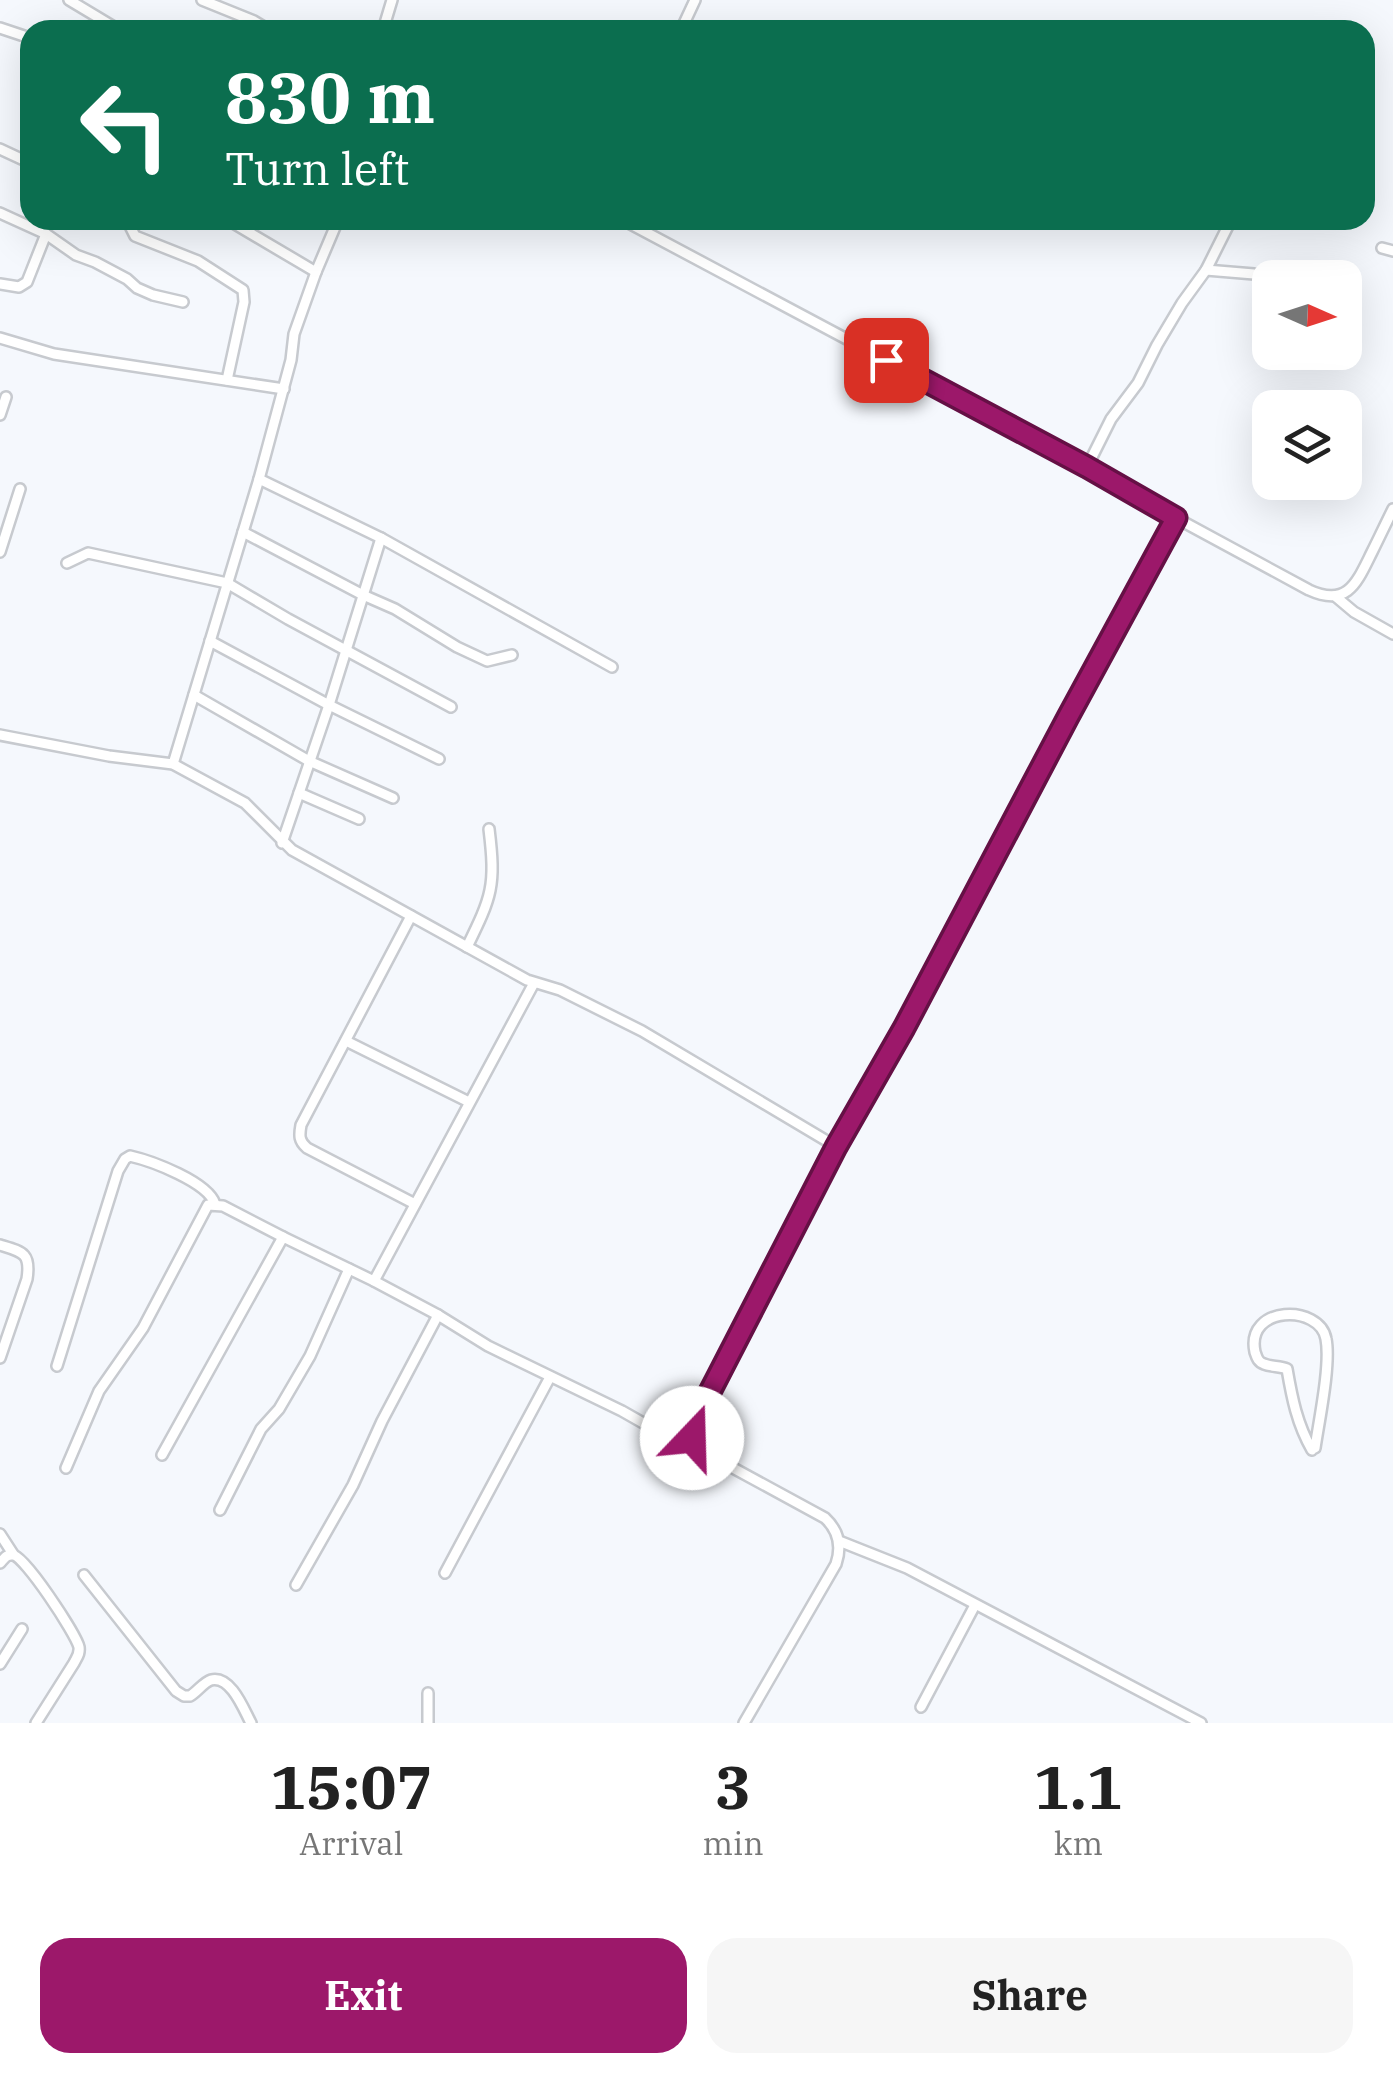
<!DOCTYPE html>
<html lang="en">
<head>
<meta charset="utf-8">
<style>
	:root { --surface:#fff; --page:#f6f6f6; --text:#222; --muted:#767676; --accent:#9c186a }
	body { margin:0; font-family:"IBM Plex Serif",serif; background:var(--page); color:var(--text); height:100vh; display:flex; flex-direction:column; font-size:38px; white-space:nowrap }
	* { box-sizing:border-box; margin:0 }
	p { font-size:32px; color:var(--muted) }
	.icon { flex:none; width:55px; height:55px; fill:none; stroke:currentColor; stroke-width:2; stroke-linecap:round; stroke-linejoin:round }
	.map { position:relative; height:1723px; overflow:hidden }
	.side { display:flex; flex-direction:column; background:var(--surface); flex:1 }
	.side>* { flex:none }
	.hud { position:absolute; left:20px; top:20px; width:1355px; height:210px; border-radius:30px; box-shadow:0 10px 40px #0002; background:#0b6e4f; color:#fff; overflow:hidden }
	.needle { width:65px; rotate:93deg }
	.controls { position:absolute; left:1252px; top:260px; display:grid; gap:20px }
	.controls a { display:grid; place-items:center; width:110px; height:110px; border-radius:20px; background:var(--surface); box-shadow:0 10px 40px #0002; font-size:50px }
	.pin { position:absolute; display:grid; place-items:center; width:85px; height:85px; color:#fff; margin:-42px; border-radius:20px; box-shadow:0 5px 15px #0006 }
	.me { position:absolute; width:110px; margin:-55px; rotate:21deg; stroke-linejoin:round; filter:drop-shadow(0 0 8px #0008) }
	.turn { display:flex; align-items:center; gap:35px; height:210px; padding:0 40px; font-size:45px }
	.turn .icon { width:130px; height:130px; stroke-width:2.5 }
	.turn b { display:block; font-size:70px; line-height:85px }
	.eta { display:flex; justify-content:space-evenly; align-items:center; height:170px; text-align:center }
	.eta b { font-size:60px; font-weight:700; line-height:70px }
	.action { display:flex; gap:20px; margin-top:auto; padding:20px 40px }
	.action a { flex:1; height:115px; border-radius:30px; background:var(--accent); color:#fff; font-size:40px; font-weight:700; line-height:115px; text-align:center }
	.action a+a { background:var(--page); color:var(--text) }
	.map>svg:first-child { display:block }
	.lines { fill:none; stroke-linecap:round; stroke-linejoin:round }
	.minor-casing { stroke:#c7cacf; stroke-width:14 }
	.minor { stroke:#fff; stroke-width:9 }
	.route-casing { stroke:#651045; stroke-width:25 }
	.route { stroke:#9c186a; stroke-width:18 }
</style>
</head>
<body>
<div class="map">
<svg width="1393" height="1723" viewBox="0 0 1393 1723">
	<rect width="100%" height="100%" fill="#f5f8fd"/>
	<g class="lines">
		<!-- minor casing -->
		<g class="minor-casing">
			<g id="minor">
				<path d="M 69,0 L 119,30"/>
				<path d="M 202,0 L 254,21 L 269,30"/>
				<path d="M 0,28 L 30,38"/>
				<path d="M 383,30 L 392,0"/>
				<path d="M 681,30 L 695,0"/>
				<path d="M 0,149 L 30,163"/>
				<path d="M 0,213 L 46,234 L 76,255 L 95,262 L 127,279 L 137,288 L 153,295 L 183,302"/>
				<path d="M 127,220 L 135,236 L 198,261 L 243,290 L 244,302 L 227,380"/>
				<path d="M 228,220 L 316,272"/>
				<path d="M 623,220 L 1087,467 L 1176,518"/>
				<path d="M 1382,248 L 1393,251"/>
				<path d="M 1206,270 L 1254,274"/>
				<path d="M 0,284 L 19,287 L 27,282 L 46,234"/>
				<path d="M 0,338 L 54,354 L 284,389"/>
				<path d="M 0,415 L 6,397"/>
				<path d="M 1087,467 L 1111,419 L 1138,383 L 1157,345 L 1182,303 L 1206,270 L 1231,220"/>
				<path d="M 259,479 L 381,538 L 612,667"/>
				<path d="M 243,532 L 363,595 L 395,609 L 457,647 L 487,661 L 512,655"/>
				<path d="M 0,552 L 20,489"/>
				<path d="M 67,563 L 88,553 L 227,583 L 288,619 L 451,707"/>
				<path d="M 1335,596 L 1354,612 L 1393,634"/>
				<path d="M 210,641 L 329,705 L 439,759"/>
				<path d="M 194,695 L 309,761 L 393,798"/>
				<path d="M 0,735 L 109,756 L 173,764 L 245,803 L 292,850 L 527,980 L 560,990 L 642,1031 L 837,1147"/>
				<path d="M 173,764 L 259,479 L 291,360 L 294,334 L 316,272 L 338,220"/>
				<path d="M 299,793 L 359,819"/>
				<path d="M 282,843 L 329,705 L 381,538"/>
				<path d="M 411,916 L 301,1125 C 299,1136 299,1141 307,1148 L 415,1204"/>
				<path d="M 467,947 C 492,896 496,886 489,829"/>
				<path d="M 534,983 L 374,1281 L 438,1315 L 488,1346 L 622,1411 L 659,1432 L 675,1440 L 692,1438"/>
				<path d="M 346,1041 L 469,1102"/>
				<path d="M 0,1245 C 23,1252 31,1253 27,1279 L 0,1358"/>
				<path d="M 57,1366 L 118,1171 L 125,1159 L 130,1156 C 152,1161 208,1182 215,1204"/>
				<path d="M 1312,1450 C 1297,1424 1292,1398 1287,1369 C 1280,1366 1271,1367 1264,1364 C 1258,1362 1257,1358 1255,1352 C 1245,1305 1320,1304 1326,1339 C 1331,1364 1319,1421 1315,1448"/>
				<path d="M 162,1455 L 283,1237 L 374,1281"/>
				<path d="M 66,1468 L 99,1391 L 143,1328 L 208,1205 L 223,1206 L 283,1237"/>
				<path d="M 220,1510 L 261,1429 L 279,1409 L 310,1356 L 349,1269"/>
				<path d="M 0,1534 L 13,1554"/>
				<path d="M 839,1541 L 907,1568 L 1201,1723"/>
				<path d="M 0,1563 C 4,1559 6,1554 13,1555 C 24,1555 76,1634 79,1647 C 80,1654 77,1657 74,1663 L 36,1723"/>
				<path d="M 445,1573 L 550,1377"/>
				<path d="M 84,1575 L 176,1691 L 184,1696 L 190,1696 C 197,1692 204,1682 211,1680 C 231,1675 244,1710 251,1723"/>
				<path d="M 296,1585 L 353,1485 L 382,1421 L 438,1315"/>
				<path d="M 0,1664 L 22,1629"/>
				<path d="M 921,1707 L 975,1605"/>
				<path d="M 428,1723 L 428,1693"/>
				<path d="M 744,1723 L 836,1564 C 842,1546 839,1531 825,1518 L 711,1456 C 699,1447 692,1442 693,1426 L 837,1147 L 904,1028 L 1085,685 L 1176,518 L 1309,590 C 1348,608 1357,582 1372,552 C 1379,538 1386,523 1393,509"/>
			</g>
		</g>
		<!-- minor -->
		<use href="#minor" class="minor"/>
	</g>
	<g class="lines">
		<!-- route casing -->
		<g class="route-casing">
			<path id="route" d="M 692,1438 L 693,1426 L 698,1415 L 836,1147 L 904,1028 L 1068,717 L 1176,518 L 1087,467 L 886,360"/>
		</g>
		<!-- route -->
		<use href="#route" class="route"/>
	</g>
</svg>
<div class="controls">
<a><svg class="needle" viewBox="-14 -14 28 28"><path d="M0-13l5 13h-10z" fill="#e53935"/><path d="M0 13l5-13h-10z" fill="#767676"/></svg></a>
<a><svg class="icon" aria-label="layers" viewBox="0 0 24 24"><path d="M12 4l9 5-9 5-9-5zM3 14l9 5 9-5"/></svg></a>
</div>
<div class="pin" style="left:886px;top:360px;background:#d93025"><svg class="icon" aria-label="arrive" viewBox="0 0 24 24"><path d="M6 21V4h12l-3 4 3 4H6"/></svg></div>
<svg class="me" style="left:692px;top:1438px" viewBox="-20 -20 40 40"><circle r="19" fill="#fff"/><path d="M0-13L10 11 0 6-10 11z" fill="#9c186a"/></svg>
<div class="hud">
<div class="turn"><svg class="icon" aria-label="left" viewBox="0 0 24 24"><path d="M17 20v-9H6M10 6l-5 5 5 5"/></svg><div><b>830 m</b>Turn left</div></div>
</div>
</div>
<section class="side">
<div class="eta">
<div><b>15:07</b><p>Arrival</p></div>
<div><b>3</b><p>min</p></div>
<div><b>1.1</b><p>km</p></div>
</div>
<div class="action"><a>Exit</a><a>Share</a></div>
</section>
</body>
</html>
